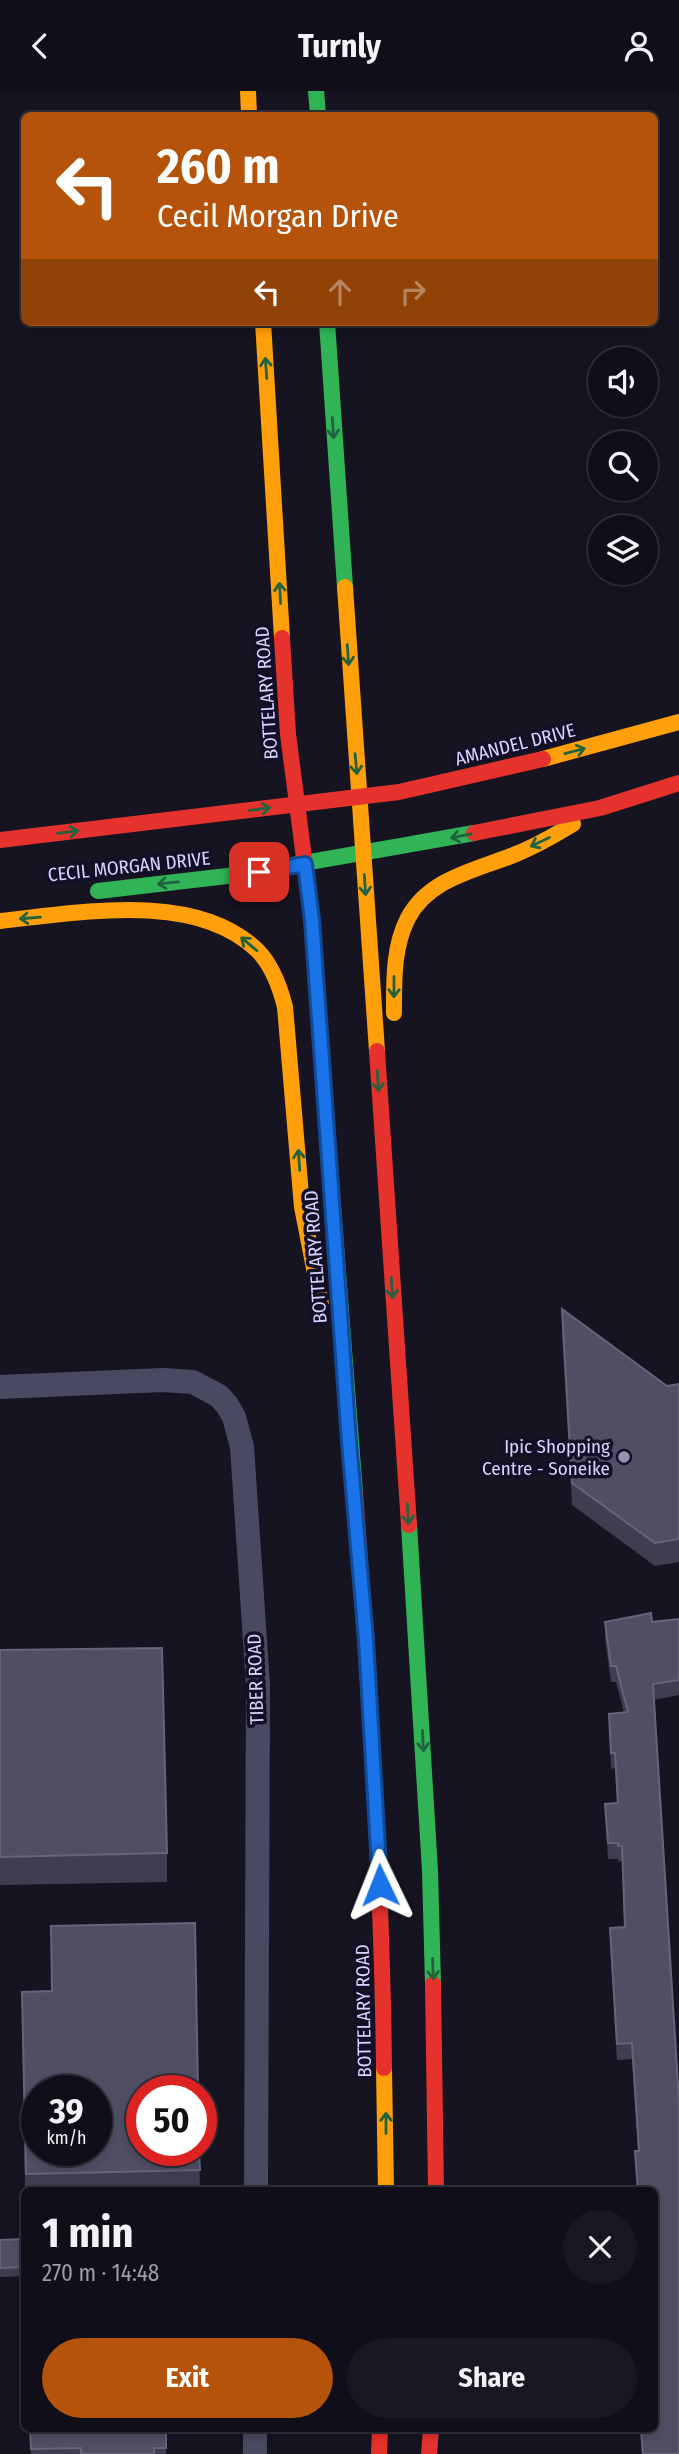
<!DOCTYPE html>
<html lang="en">
<head>
<meta charset="utf-8">
<style>
	:root { --surface:#100f19; --page:#191822; --text:#f1f3f6; --muted:#9c9ca2; --line:#302f38; --accent:#b45309 }
	body { margin:0; font-family:"Fira Sans Condensed",sans-serif; background:var(--page); color:var(--text); height:100vh; display:flex; flex-direction:column; font-size:26px; white-space:nowrap }
	* { box-sizing:border-box; margin:0 }
	p { font-size:23px; color:var(--muted) }
	.icon { flex:none; width:38px; height:38px; fill:none; stroke:currentColor; stroke-width:2; stroke-linecap:round; stroke-linejoin:round }
	.map { position:relative; flex:1; overflow:hidden }
	.drawer { position:absolute; left:21px; top:2096px; width:637px; height:245px; display:flex; flex-direction:column; background:var(--surface); border-radius:10px; box-shadow:0 4px 10px #0003,0 0 0 2px var(--line) }
	.drawer>* { flex:none }
	.banner { position:absolute; left:21px; top:21px; width:637px; height:214px; border-radius:10px; box-shadow:0 4px 10px #0003,0 0 0 2px var(--line); background:#b45309; color:#fff; overflow:hidden }
	.controls { position:absolute; left:588px; top:256px; display:grid; gap:14px }
	.controls a { display:grid; place-items:center; width:70px; height:70px; border-radius:50%; background:var(--surface); box-shadow:0 4px 10px #0003,0 0 0 2px var(--line); font-size:35px }
	.speed { position:absolute; left:21px; top:1984px; display:flex; gap:14px; font-size:35px; font-weight:700; text-align:center }
	.speed>* { display:grid; place-content:center; width:91px; height:91px; border-radius:50%; background:var(--surface); box-shadow:0 4px 10px #0003,0 0 0 2px var(--line); line-height:1 }
	.speed small { font-size:18px; font-weight:400 }
	.speed .limit { border:10px solid #d22; background:#fff; color:#111 }
	.pin { position:absolute; display:grid; place-items:center; width:60px; height:60px; color:#fff; margin:-30px; border-radius:14px; box-shadow:0 4px 10px #0006 }
	.me { position:absolute; width:77px; margin:-38px; rotate:358deg; stroke-linejoin:round; filter:drop-shadow(0 0 5px #0008) }
	.turn { display:flex; align-items:center; gap:24px; height:147px; padding:0 21px; font-size:32px }
	.turn .icon { width:91px; height:91px; stroke-width:2.5 }
	.turn b { display:block; font-size:49px; line-height:60px }
	.lanes { display:flex; align-items:center; height:66px; padding:0 21px; background:#0003; justify-content:center; gap:35px; direction:ltr }
	.lanes .off { opacity:.35 }
	.round { display:grid; place-items:center; flex:none; width:74px; height:74px; border-radius:37px; background:var(--page) }
	.headline { display:flex; align-items:center; justify-content:space-between; height:119px; padding:0 21px }
	h1 { font-size:42px; font-weight:700; line-height:52px }
	.action { display:flex; gap:14px; margin-top:auto; padding:14px 21px }
	.action a { flex:1; height:80px; border-radius:42px; background:var(--accent); color:#fff; font-size:28px; font-weight:700; line-height:80px; text-align:center }
	.action a+a { background:var(--page); color:var(--text) }
	header { display:flex; justify-content:space-between; align-items:center; height:91px; padding:0 21px; background:var(--surface); font-size:32px; font-weight:700 }
	.map>svg:first-child { display:block }
	.lines { fill:none; stroke-linecap:round; stroke-linejoin:round }
	.street { stroke:#4a4962; stroke-width:24 }
	.fast { stroke:#30b455; stroke-width:16 }
	.slow { stroke:#ff9f0a; stroke-width:16 }
	.jam { stroke:#e5322d; stroke-width:16 }
	.wall { fill:#403d50 }
	.building { fill:#504e63; stroke:#66637b; stroke-width:2; fill-rule:evenodd }
	.oneway { stroke:#22623e }
	.route-casing { stroke:#114b97; stroke-width:18 }
	.route { stroke:#1a73e8; stroke-width:12 }
	.poi-dot { fill:#9591b1; stroke:#130f26; stroke-width:2.5 }
	.labels { text-anchor:middle; stroke-width:7; stroke-linejoin:round; paint-order:stroke }
	.street-label { font-size:19px; fill:#d9d4ff; stroke:#130f26 }
	.poi-label { font-size:19px; fill:#d9d4ff; stroke:#130f26; text-anchor:end }
</style>
</head>
<body>
<header><svg class="icon" aria-label="back" viewBox="0 0 24 24"><path d="M15 5l-7 7 7 7"/></svg>Turnly<svg class="icon" aria-label="person" viewBox="0 0 24 24"><circle cx="12" cy="8" r="4"/><path d="M4 21q1-7 8-7t8 7"/></svg></header>
<div class="map">
<svg width="679" height="2363" viewBox="0 0 679 2363">
	<rect width="100%" height="100%" fill="#161421"/>
	<g class="lines">
		<!-- street -->
		<g class="street">
			<path d="M 0,1296 L 163,1289 L 193,1291 L 219,1305 L 227,1314 L 234,1326 L 242,1356 L 258,1594 L 256,2100"/>
			<path d="M 255,2363 L 255,2338"/>
		</g>
		<!-- fast -->
		<g class="fast">
			<path d="M 316,0 L 318,24"/>
			<path d="M 327,231 L 345,496"/>
			<path d="M 98,800 L 236,784 L 474,742"/>
			<path d="M 334,1129 L 355,1402"/>
			<path d="M 409,1434 L 430,1780 L 433,1893"/>
		</g>
		<!-- slow -->
		<g class="slow">
			<path d="M 248,0 L 249,24"/>
			<path d="M 263,231 L 282,547"/>
			<path d="M 345,496 L 377,960"/>
			<path d="M 543,668 L 679,631"/>
			<path d="M 0,830 C 78,822 195,799 257,859 C 272,874 280,896 285,916 L 302,1116 L 321,1213"/>
			<path d="M 394,922 C 394,890 393,856 408,827 C 429,787 477,779 516,763 C 536,755 555,744 573,733"/>
			<path d="M 384,1977 L 386,2100"/>
		</g>
		<!-- jam -->
		<g class="jam">
			<path d="M 282,547 L 288,643 L 312,829 L 334,1129"/>
			<path d="M 474,742 L 600,717 L 679,692"/>
			<path d="M 0,749 L 399,701 L 543,668"/>
			<path d="M 377,960 L 409,1434"/>
			<path d="M 355,1402 C 369,1594 382,1785 384,1977"/>
			<path d="M 433,1893 L 436,2100"/>
			<path d="M 379,2363 L 380,2338"/>
			<path d="M 429,2363 L 431,2338"/>
		</g>
	</g>
	<!-- wall -->
	<g class="wall">
		<path d="M 562,1218 L 667,1295 L 679,1293 L 679,1471 L 655,1475 L 572,1414 L 562,1241 Z"/>
		<path d="M 679,1528 L 679,1604 L 654,1609 L 679,2363 L 642,2363 L 640,2338 L 654,2338 L 654,2100 L 637,2100 L 635,2060 L 638,2060 L 632,1968 L 617,1969 L 610,1853 L 610,1837 L 624,1836 L 622,1770 L 618,1771 L 618,1768 L 608,1768 L 605,1713 L 617,1712 L 615,1677 L 611,1678 L 609,1623 L 624,1621 L 616,1591 L 611,1591 L 605,1547 L 605,1531 L 652,1531 Z"/>
		<path d="M 0,1559 L 167,1762 L 167,1791 L 0,1794 Z"/>
		<path d="M 51,1835 L 199,2060 L 200,2100 L 25,2100 L 22,1929 L 52,1900 Z"/>
		<path d="M 24,2148 L 24,2185 L 0,2186 L 0,2149 Z"/>
		<path d="M 30,2338 L 166,2338 L 166,2363 L 31,2363 Z"/>
	</g>
	<!-- building -->
	<g class="building">
		<path d="M 562,1218 L 667,1295 L 679,1293 L 679,1448 L 655,1452 L 572,1392 Z"/>
		<path d="M 651,1522 L 652,1531 L 679,1528 L 679,1589 L 653,1593 L 679,2010 L 679,2363 L 643,2363 L 641,2338 L 654,2338 L 654,2331 L 656,2331 L 654,2310 L 654,2100 L 638,2100 L 635,2060 L 639,2060 L 632,1952 L 617,1953 L 610,1837 L 625,1836 L 622,1755 L 618,1755 L 618,1752 L 608,1752 L 605,1713 L 618,1712 L 615,1662 L 611,1662 L 609,1623 L 628,1621 L 616,1575 L 611,1575 L 605,1531 Z"/>
		<path d="M 162,1557 L 167,1762 L 0,1766 L 0,1559 Z"/>
		<path d="M 195,1832 L 198,2000 L 142,2000 L 142,2060 L 199,2060 L 200,2079 L 26,2083 L 22,1901 L 52,1900 L 51,1835 ZM 37,2000 L 96,2000 L 96,2060 L 37,2060 Z"/>
		<path d="M 24,2148 L 24,2176 L 0,2177 L 0,2149 Z"/>
		<path d="M 30,2338 L 166,2338 L 166,2357 L 154,2357 L 154,2363 L 81,2363 L 81,2357 L 31,2358 Z"/>
	</g>
	<!-- one-way arrows -->
	<defs><path id="oneway-shaft" d="M-6 0H5M1.5-3L5.5 0L1.5 3" fill="none" stroke-width="1.6" stroke-linecap="round" stroke-linejoin="round" transform="scale(1.75)"/></defs>
	<g class="oneway">
		<use href="#oneway-shaft" transform="translate(266 277) rotate(-94)"/>
		<use href="#oneway-shaft" transform="translate(333 337) rotate(86)"/>
		<use href="#oneway-shaft" transform="translate(280 502) rotate(-93)"/>
		<use href="#oneway-shaft" transform="translate(348 564) rotate(86)"/>
		<use href="#oneway-shaft" transform="translate(575 660) rotate(-15)"/>
		<use href="#oneway-shaft" transform="translate(356 673) rotate(85)"/>
		<use href="#oneway-shaft" transform="translate(260 718) rotate(-8)"/>
		<use href="#oneway-shaft" transform="translate(68 741) rotate(-7)"/>
		<use href="#oneway-shaft" transform="translate(461 745) rotate(169)"/>
		<use href="#oneway-shaft" transform="translate(540 751) rotate(154)"/>
		<use href="#oneway-shaft" transform="translate(168 792) rotate(174)"/>
		<use href="#oneway-shaft" transform="translate(365 794) rotate(86)"/>
		<use href="#oneway-shaft" transform="translate(30 827) rotate(175)"/>
		<use href="#oneway-shaft" transform="translate(249 853) rotate(-140)"/>
		<use href="#oneway-shaft" transform="translate(394 896) rotate(90)"/>
		<use href="#oneway-shaft" transform="translate(378 990) rotate(86)"/>
		<use href="#oneway-shaft" transform="translate(299 1069) rotate(-94)"/>
		<use href="#oneway-shaft" transform="translate(392 1197) rotate(86)"/>
		<use href="#oneway-shaft" transform="translate(408 1423) rotate(86)"/>
		<use href="#oneway-shaft" transform="translate(423 1650) rotate(87)"/>
		<use href="#oneway-shaft" transform="translate(433 1878) rotate(88)"/>
		<use href="#oneway-shaft" transform="translate(386 2032) rotate(-90)"/>
	</g>
	<g class="lines">
		<!-- route casing -->
		<g class="route-casing">
			<path id="route" d="M 259,781 L 305,773 L 312,829 L 349,1350 L 366,1549 L 380,1794"/>
		</g>
		<!-- route -->
		<use href="#route" class="route"/>
	</g>
	<!-- markers -->
	<circle class="poi-dot" cx="624" cy="1366" r="7"/>
	<g class="labels">
		<!-- street labels -->
		<g class="street-label">
			<text transform="translate(266 602) rotate(-94)" y="7">BOTTELARY ROAD</text>
			<text transform="translate(515 653) rotate(-14)" y="7">AMANDEL DRIVE</text>
			<text transform="translate(129 775) rotate(-6)" y="7">CECIL MORGAN DRIVE</text>
			<text transform="translate(315 1166) rotate(-94)" y="7">BOTTELARY ROAD</text>
			<text transform="translate(255 1588) rotate(-92)" y="7">TIBER ROAD</text>
			<text transform="translate(363 1920) rotate(-91)" y="7">BOTTELARY ROAD</text>
		</g>
		<!-- poi labels -->
		<g class="poi-label">
			<text x="610" y="1362">Ipic Shopping<tspan x="610" dy="22">Centre - Soneike</tspan></text>
		</g>
	</g>
</svg>
<div class="controls">
<a><svg class="icon" aria-label="sound" viewBox="0 0 24 24"><path d="M4 9h4l5-4v14l-5-4H4zM17 9q2 3 0 6"/></svg></a>
<a><svg class="icon" aria-label="search" viewBox="0 0 24 24"><circle cx="10" cy="10" r="6"/><path d="M15 15l6 6"/></svg></a>
<a><svg class="icon" aria-label="layers" viewBox="0 0 24 24"><path d="M12 4l9 5-9 5-9-5zM3 14l9 5 9-5"/></svg></a>
</div>
<div class="speed"><div>39<small>km/h</small></div><div class="limit">50</div></div>
<div class="pin" style="left:259px;top:781px;background:#d93025"><svg class="icon" aria-label="arrive" viewBox="0 0 24 24"><path d="M6 21V4h12l-3 4 3 4H6"/></svg></div>
<svg class="me" style="left:380px;top:1794px" viewBox="-20 -20 40 40"><path d="M0-17L14 15 0 8-14 15z" fill="#1a73e8" stroke="#fff" stroke-width="4"/></svg>
<div class="banner">
<div class="turn"><svg class="icon" aria-label="left" viewBox="0 0 24 24"><path d="M17 20v-9H6M10 6l-5 5 5 5"/></svg><div><b>260 m</b>Cecil Morgan Drive</div></div>
<div class="lanes"><svg class="icon" aria-label="left" viewBox="0 0 24 24"><path d="M17 20v-9H6M10 6l-5 5 5 5"/></svg><svg class="icon off" aria-label="ahead" viewBox="0 0 24 24"><path d="M12 20V5M6 11l6-6 6 6"/></svg><svg class="icon off" aria-label="right" viewBox="0 0 24 24"><path d="M7 20v-9h11M14 6l5 5-5 5"/></svg></div>
</div>
<section class="drawer">
<div class="headline"><div><h1>1 min</h1><p>270 m · 14:48</p></div><a class="round"><svg class="icon" aria-label="close" viewBox="0 0 24 24"><path d="M6 6l12 12M18 6L6 18"/></svg></a></div>
<div class="action"><a>Exit</a><a>Share</a></div>
</section>
</div>
</body>
</html>
